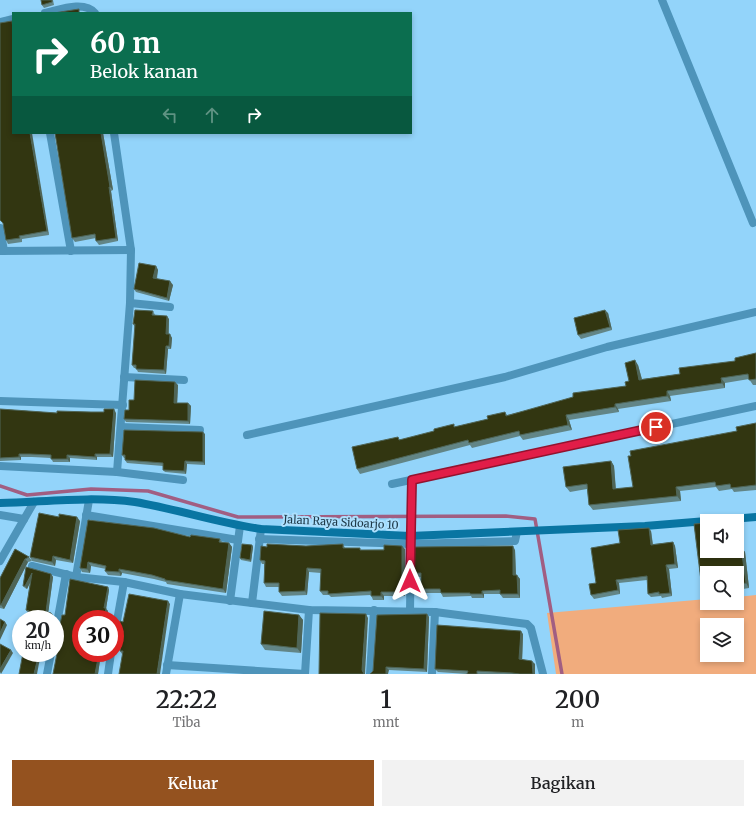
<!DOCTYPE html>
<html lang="id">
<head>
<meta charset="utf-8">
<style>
	:root { --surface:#fff; --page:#f2f2f2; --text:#202124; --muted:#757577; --accent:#94521f }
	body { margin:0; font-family:Merriweather,serif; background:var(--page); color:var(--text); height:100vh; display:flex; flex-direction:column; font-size:15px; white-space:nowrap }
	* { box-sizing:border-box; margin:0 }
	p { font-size:13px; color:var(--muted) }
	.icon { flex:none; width:22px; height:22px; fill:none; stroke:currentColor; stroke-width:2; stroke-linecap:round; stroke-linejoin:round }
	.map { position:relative; height:674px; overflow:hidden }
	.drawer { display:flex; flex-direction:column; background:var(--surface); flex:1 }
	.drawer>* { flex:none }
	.top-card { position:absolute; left:12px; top:12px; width:400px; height:122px; border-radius:0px; box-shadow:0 2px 6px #0003; background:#0b6e4f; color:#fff; overflow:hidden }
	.buttons { position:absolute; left:700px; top:514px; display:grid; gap:8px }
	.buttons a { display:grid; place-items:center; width:44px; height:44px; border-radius:0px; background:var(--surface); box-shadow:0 2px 6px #0003; font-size:20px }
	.speed { position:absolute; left:12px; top:610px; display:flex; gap:8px; font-size:20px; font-weight:700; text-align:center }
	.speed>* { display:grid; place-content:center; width:52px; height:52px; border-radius:50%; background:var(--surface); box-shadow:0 2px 6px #0003; line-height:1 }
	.speed small { font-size:10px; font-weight:400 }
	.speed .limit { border:6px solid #d22; background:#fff; color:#111 }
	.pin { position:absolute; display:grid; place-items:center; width:34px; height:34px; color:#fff; margin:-17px; border:2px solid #fff; border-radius:50%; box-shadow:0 1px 4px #0007 }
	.me { position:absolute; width:44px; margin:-22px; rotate:0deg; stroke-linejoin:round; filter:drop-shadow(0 0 3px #0008) }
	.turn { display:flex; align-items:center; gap:14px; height:84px; padding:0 12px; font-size:18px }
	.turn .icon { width:52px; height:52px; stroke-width:2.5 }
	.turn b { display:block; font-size:28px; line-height:34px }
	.lanes { display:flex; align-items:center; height:38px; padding:0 12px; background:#0003; justify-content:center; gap:20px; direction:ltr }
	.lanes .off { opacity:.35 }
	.eta { display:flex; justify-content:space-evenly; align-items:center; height:68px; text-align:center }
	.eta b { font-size:24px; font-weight:600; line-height:28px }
	.cta { display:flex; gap:8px; margin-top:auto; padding:8px 12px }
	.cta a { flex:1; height:46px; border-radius:0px; background:var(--accent); color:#fff; font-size:16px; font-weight:600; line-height:46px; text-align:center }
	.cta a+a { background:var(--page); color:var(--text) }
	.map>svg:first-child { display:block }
	.green { fill:#f1ac7d; fill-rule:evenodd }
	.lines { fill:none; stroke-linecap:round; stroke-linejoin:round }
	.stream { stroke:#a15e82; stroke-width:3.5 }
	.street { stroke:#4e94ba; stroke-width:8 }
	.secondary { stroke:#0975a2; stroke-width:8 }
	.wall { fill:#628586 }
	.shaded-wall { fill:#4f6557 }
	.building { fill:#323611; stroke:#4f6557 }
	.route-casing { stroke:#92132f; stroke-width:10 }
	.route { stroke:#e11d48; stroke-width:7 }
	.labels { text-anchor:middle; stroke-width:4; stroke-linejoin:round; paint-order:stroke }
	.street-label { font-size:11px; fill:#1d3746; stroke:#ade0fe }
</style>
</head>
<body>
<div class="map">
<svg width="756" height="674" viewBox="0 0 756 674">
	<rect width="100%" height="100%" fill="#93d4fa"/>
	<!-- green -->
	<path class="green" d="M 756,595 L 756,674 L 556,674 L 547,613 L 707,599 L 707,603 L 737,603 L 737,597 ZM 707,625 L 737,625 L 737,655 L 707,655 Z"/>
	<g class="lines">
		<!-- stream -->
		<path class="stream" d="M 0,486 L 27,495 L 91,489 L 148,491 L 238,517 L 506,516 L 535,519 L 562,674"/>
		<!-- street -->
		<g class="street">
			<path d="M 662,0 L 753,223"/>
			<path d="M 45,13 C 59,10 84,0 95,13"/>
			<path d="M 0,22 L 13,19"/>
			<path d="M 50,133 L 71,251"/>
			<path d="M 114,133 L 131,250 L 130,303 L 117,472"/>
			<path d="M 0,228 L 4,251"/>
			<path d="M 0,251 L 131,250"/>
			<path d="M 130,303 L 170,307"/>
			<path d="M 124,377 L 184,380"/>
			<path d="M 0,401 L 123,405"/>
			<path d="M 121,427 L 200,430"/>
			<path d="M 247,435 L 505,377 L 607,347 L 756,312"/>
			<path d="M 0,466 L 117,472 L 183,480"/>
			<path d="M 392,484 L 756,406"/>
			<path d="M 0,515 L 24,519"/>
			<path d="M 86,515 L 238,540"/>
			<path d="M 259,539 L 410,544 L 515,541 L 517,532"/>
			<path d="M 0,561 L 34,502"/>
			<path d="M 32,566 L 76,577 L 124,582 L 180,594 L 252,603 L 309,610 L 435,612 L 527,624 L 531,628 L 543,674"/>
			<path d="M 76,577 L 89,500"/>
			<path d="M 230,601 L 240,526"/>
			<path d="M 252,603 L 261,529"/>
			<path d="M 410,611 L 412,480"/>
			<path d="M 115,632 L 124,582"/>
			<path d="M 55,634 L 66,574"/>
			<path d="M 167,665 L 305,674"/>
			<path d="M 47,674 L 51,653"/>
			<path d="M 108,674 L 111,653"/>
			<path d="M 166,674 L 180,594"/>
			<path d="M 305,674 L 309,610"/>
			<path d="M 370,674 L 374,610"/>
			<path d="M 432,674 L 435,612"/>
		</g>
		<!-- secondary -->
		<path class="secondary" d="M 0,503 C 44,502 91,496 135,502 C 177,509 218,523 261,529 L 410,536 L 645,526 L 756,517"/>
	</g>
	<!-- wall -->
	<g class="wall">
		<path d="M 41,0 L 53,0 L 54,5 L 44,8 L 42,5 Z"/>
		<path d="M 12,21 L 13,23 L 13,133 L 49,235 L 22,239 L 22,242 L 8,244 L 6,240 L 3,224 Z"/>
		<path d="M 55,133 L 103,133 L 113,190 L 111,191 L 118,241 L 99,245 L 96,241 L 96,238 L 75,242 L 72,238 Z"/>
		<path d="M 156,266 L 158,270 L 157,279 L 173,285 L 169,301 L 136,292 L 134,289 Z"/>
		<path d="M 153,311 L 155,315 L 169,319 L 169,334 L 172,338 L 171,349 L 168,349 L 166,374 L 138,372 L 136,368 L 134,368 L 132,365 L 135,327 L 133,324 Z"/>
		<path d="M 608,313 L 612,330 L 581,339 L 578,335 Z"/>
		<path d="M 756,353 L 756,385 L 753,385 L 749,379 L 725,383 L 725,388 L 670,396 L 671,401 L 618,409 L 619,412 L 569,420 L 572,430 L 523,440 L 520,436 L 472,448 L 470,445 L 360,474 L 357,469 L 398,437 L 400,440 L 488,419 L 505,412 L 507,415 L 626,386 L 638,365 L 642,379 L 680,374 L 735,361 Z"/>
		<path d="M 178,385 L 177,403 L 188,403 L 191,406 L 190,424 L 126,422 L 124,419 L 134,400 Z"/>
		<path d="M 0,409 L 57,413 L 116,413 L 113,457 L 97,457 L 97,460 L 70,458 L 70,462 L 53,462 L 51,458 L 32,457 L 21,457 L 21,460 L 0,461 Z"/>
		<path d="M 756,423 L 756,490 L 734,492 L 732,489 L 719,491 L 716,487 L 680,491 L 681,501 L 593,510 L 589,505 L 587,489 L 570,492 L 566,487 L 611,461 L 614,466 L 616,489 L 633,487 L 631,456 L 737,431 Z"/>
		<path d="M 205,434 L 205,465 L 187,464 L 186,474 L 165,472 L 163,470 L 163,466 L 127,463 L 125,460 L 125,458 L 124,458 L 122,455 Z"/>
		<path d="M 88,520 L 190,537 L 220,539 L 222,542 L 229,543 L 232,547 L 226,593 L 167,584 L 166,582 L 154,579 L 122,573 L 121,576 L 108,575 L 105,571 L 106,569 L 91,566 L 90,573 L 82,572 L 80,568 Z"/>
		<path d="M 80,521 L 73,563 L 56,560 L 55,566 L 32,561 L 30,557 Z"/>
		<path d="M 707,523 L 707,551 L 737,551 L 737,528 L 739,530 L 741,547 L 745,552 L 749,588 L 737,590 L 737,573 L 707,573 L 707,594 L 705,594 L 702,589 L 694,524 Z"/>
		<path d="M 651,531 L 653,544 L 673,542 L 675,546 L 678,568 L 669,569 L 672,596 L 662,598 L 661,596 L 651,597 L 648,594 L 647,580 L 619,583 L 620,594 L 594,599 L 591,595 L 596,583 L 620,543 Z"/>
		<path d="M 343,544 L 345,548 L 362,550 L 405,549 L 405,596 L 384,596 L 384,600 L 373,600 L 371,595 L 331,597 L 329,595 L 323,595 L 320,591 L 321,573 L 309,572 L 307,595 L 282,596 L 279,592 L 279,587 L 266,587 L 264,583 L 264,564 L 262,564 L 260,560 L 306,546 Z"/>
		<path d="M 252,545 L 253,547 L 251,562 L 241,560 L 240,558 Z"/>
		<path d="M 15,549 L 29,557 L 32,561 L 28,562 L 4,609 L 0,608 L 0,578 Z"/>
		<path d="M 515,550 L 516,575 L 520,579 L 520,598 L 503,598 L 500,594 L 484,594 L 484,598 L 472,598 L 471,596 L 443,597 L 441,593 L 424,593 L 421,589 L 421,577 L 416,577 L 413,573 Z"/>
		<path d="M 26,567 L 51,574 L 53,577 L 48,612 L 51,613 L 53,615 L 52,619 L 27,619 L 28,613 L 26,610 L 30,582 L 27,589 L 25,588 L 23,586 Z"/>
		<path d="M 108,587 L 109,590 L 106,609 L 108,611 L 81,653 L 101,653 L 98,674 L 53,674 L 60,640 L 56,639 L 55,636 L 58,633 L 65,615 Z"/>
		<path d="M 170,604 L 123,654 L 122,654 L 120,651 L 123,634 L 120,634 L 118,631 L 123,622 Z"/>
		<path d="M 427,614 L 429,617 L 427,672 L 389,670 L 370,674 Z"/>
		<path d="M 299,615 L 303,620 L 301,653 L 265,650 L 261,644 Z"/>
		<path d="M 523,634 L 522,660 L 535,664 L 535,674 L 467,674 L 438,672 L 435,669 Z"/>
	</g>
	<!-- shaded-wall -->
	<g class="shaded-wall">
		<path d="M 30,133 L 32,133 L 49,235 L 47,231 Z"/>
		<path d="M 101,133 L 103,133 L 113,190 L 110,187 Z"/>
		<path d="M 109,187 L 111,191 L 118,241 L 116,238 Z"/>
		<path d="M 156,266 L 158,270 L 156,281 L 153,278 Z"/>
		<path d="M 170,281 L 173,285 L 169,301 L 167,298 Z"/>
		<path d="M 605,310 L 608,313 L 612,330 L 610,327 Z"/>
		<path d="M 167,316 L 169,319 L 168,337 L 166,334 Z"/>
		<path d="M 170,334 L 172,338 L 171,349 L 169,346 Z"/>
		<path d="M 166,346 L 168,349 L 166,374 L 164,370 Z"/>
		<path d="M 635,360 L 638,365 L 643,384 L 639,380 Z"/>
		<path d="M 721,378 L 725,383 L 725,388 L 722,383 Z"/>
		<path d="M 175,382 L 178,385 L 177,406 L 174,403 Z"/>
		<path d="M 667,391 L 670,396 L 671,401 L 667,396 Z"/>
		<path d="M 188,403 L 191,406 L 190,424 L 188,421 Z"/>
		<path d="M 615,404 L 618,409 L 619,412 L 615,407 Z"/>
		<path d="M 114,409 L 116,413 L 113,457 L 110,454 Z"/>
		<path d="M 566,415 L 569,420 L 572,430 L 568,425 Z"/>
		<path d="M 203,432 L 205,434 L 205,465 L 203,462 Z"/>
		<path d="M 19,454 L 21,457 L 21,460 L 19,457 Z"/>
		<path d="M 95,454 L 97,457 L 97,460 L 95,457 Z"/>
		<path d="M 67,455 L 70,458 L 70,462 L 67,459 Z"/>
		<path d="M 185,461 L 187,464 L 186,474 L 184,471 Z"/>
		<path d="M 611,461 L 614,466 L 616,494 L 613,489 Z"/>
		<path d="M 676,487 L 680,491 L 681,501 L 677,496 Z"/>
		<path d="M 77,517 L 80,521 L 73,563 L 70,560 Z"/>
		<path d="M 649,528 L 651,531 L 653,548 L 651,545 Z"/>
		<path d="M 737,528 L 739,530 L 742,553 L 738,548 L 737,539 Z"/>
		<path d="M 673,542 L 675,546 L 678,568 L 675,564 Z"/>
		<path d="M 229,543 L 232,547 L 226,593 L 223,589 Z"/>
		<path d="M 252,545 L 253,547 L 251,562 L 250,560 Z"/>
		<path d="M 402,546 L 405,549 L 405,596 L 402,592 Z"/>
		<path d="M 513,546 L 515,550 L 516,579 L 513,575 Z"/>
		<path d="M 741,547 L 745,552 L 749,588 L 746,583 Z"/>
		<path d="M 53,556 L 56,560 L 55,566 L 52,562 Z"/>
		<path d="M 25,559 L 28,562 L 4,609 L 1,605 Z"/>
		<path d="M 88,562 L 91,566 L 90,573 L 87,569 Z"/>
		<path d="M 666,565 L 669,569 L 672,596 L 670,593 Z"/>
		<path d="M 307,568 L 309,572 L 307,595 L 305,591 Z"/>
		<path d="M 119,569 L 122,573 L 121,576 L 119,572 Z"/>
		<path d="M 32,573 L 34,575 L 27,589 L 25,586 Z"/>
		<path d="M 51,574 L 53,577 L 48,615 L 46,612 Z"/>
		<path d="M 517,575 L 520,579 L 520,598 L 518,594 Z"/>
		<path d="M 616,580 L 619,583 L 620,594 L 618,590 Z"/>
		<path d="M 108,587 L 109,590 L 106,609 L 108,611 L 106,619 L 104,619 L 104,608 Z"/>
		<path d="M 482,591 L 484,594 L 484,598 L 482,594 Z"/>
		<path d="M 381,592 L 384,596 L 384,600 L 381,596 Z"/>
		<path d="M 168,601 L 170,604 L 160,674 L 157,674 Z"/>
		<path d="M 51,613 L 53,615 L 52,619 L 50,619 Z"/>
		<path d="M 366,614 L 368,618 L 365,674 L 364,674 L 362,670 Z"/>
		<path d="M 427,614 L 429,617 L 427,672 L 424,669 Z"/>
		<path d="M 299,615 L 303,620 L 301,653 L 297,648 Z"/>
		<path d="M 5,622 L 7,625 L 0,640 L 0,633 Z"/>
		<path d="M 521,631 L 523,634 L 522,663 L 519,659 Z"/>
		<path d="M 11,650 L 13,653 L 1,674 L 0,672 L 0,669 Z"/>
		<path d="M 39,653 L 41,653 L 37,674 L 34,674 Z"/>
		<path d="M 99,653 L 101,653 L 98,674 L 95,674 Z"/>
		<path d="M 532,661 L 535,664 L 535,674 L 533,674 Z"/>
		<path d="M 386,667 L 389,670 L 388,674 L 386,674 Z"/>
	</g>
	<!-- building -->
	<g class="building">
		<path d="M 41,0 L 52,0 L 52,2 L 42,5 Z"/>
		<path d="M 79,9 L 79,13 L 54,13 Z"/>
		<path d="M 12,21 L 13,29 L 13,133 L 30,133 L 47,231 L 19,236 L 20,238 L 6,240 L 3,223 L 0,220 L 0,23 Z"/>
		<path d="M 55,133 L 101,133 L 110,187 L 109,187 L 116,238 L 96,241 L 95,234 L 72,238 Z"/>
		<path d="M 139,263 L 156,266 L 153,278 L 170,281 L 167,298 L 134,289 Z"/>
		<path d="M 135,310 L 153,311 L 152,315 L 167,316 L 166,334 L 170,334 L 169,346 L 166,346 L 164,370 L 136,369 L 136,365 L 132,365 L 135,324 L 133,324 Z"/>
		<path d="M 605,310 L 610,327 L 578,335 L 574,318 Z"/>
		<path d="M 756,353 L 756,379 L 749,380 L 748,374 L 721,378 L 722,383 L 667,391 L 667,396 L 615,404 L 615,407 L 566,415 L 568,425 L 520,435 L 519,431 L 469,443 L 468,440 L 357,469 L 352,447 L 398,437 L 399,440 L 434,431 L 434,429 L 454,424 L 454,427 L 488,419 L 487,416 L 505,412 L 506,416 L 573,397 L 573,393 L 626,386 L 625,382 L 629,381 L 625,363 L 635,360 L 639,380 L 680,374 L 679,368 L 735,361 L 735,358 Z"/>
		<path d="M 135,380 L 175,382 L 174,403 L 188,403 L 188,421 L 124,419 L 125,410 L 129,410 L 129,400 L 134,400 Z"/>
		<path d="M 0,409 L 57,413 L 57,411 L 91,412 L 104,412 L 104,409 L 114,409 L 110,454 L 95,454 L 95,457 L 67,455 L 67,459 L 51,459 L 51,455 L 30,454 L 19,454 L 19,457 L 0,458 Z"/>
		<path d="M 756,423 L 756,485 L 731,488 L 730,484 L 716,486 L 715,482 L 676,487 L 677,496 L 589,505 L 587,484 L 566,487 L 563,467 L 611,461 L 613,489 L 633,487 L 628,456 L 631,456 L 630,451 L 737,431 L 736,427 Z"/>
		<path d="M 124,430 L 203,432 L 203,462 L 185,461 L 184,471 L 163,470 L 163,463 L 125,460 L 125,455 L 122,455 Z"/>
		<path d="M 39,513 L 59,517 L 59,514 L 77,517 L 70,560 L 53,556 L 52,562 L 30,557 Z"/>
		<path d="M 88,520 L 154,528 L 190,537 L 191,535 L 220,539 L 219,542 L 229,543 L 223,589 L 165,580 L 165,579 L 152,575 L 119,569 L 119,572 L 105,571 L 106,566 L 88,562 L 87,569 L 80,568 Z"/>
		<path d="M 707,523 L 707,551 L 737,551 L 737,539 L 738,548 L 741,547 L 746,583 L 737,584 L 737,573 L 707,573 L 707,588 L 702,589 L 694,524 Z"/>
		<path d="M 649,528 L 651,545 L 673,542 L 675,564 L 666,565 L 670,593 L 659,594 L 659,592 L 648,594 L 647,576 L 616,580 L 618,590 L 591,595 L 589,584 L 596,583 L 591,548 L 620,543 L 618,530 Z"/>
		<path d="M 242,544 L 252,545 L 250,560 L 240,558 Z"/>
		<path d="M 267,544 L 306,546 L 343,544 L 343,548 L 360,548 L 360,550 L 384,550 L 384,545 L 402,546 L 402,592 L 381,592 L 381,596 L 371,596 L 371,591 L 328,594 L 328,591 L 320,591 L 321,569 L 307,568 L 305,591 L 279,592 L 279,583 L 264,583 L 265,561 L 260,560 L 261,546 L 267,547 Z"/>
		<path d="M 513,546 L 513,575 L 517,575 L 518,594 L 500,594 L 500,590 L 482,591 L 482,594 L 470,594 L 470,593 L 441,593 L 440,589 L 421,589 L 421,573 L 413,573 L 414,547 Z"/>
		<path d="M 15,549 L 29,557 L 25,559 L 1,605 L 0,605 L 0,578 Z"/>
		<path d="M 26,567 L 51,574 L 46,612 L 51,613 L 50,619 L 27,619 L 29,611 L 26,610 L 32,573 L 25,586 L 23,586 Z"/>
		<path d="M 70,579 L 108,587 L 104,608 L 106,608 L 104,619 L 81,619 L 81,653 L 99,653 L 95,674 L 53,674 L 60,638 L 55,636 L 58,633 L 62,615 L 65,615 Z"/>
		<path d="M 129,594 L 168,601 L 157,674 L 119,674 L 123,651 L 120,651 L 123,631 L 118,631 L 120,621 L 123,622 Z"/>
		<path d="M 264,611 L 299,615 L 297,648 L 261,644 Z"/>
		<path d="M 320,613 L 366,614 L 362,670 L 364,674 L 319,674 Z"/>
		<path d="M 427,614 L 424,669 L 386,667 L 386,674 L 370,674 L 373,671 L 377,615 Z"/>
		<path d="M 0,619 L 5,622 L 0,633 Z"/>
		<path d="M 437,625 L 521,631 L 519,659 L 532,661 L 533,674 L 520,674 L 512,673 L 477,671 L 477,674 L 467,674 L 468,671 L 435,669 Z"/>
		<path d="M 0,644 L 11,650 L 0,669 Z"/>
		<path d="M 23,653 L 39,653 L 34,674 L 19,674 Z"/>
	</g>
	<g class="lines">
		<!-- route casing -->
		<g class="route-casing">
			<path id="route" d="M 410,581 L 412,480 L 656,427"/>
		</g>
		<!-- route -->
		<use href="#route" class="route"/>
	</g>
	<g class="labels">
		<!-- street labels -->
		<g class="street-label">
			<text transform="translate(341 522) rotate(3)" y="4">Jalan Raya Sidoarjo 10</text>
		</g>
	</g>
</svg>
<div class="buttons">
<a><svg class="icon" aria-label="sound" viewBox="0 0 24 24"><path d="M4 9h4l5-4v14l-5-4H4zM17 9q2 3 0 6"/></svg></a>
<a><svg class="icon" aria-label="search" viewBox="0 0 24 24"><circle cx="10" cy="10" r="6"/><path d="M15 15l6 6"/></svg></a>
<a><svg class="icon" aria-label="layers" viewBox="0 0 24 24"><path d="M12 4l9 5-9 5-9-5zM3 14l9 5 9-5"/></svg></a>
</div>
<div class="speed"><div>20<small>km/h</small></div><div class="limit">30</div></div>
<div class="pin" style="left:656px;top:427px;background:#d93025"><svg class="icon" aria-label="arrive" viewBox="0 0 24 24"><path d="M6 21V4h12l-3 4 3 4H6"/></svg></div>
<svg class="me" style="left:410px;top:581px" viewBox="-20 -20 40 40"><path d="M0-17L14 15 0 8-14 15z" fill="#e11d48" stroke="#fff" stroke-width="4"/></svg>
<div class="top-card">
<div class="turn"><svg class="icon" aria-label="right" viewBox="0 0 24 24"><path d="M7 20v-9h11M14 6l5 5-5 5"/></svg><div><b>60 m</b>Belok kanan</div></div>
<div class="lanes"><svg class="icon off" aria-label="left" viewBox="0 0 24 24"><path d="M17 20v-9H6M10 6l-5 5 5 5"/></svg><svg class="icon off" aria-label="ahead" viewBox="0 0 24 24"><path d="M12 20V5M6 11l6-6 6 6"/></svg><svg class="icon" aria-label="right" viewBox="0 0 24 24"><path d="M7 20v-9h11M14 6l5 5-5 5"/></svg></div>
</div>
</div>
<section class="drawer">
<div class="eta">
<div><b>22:22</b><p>Tiba</p></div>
<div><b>1</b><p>mnt</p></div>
<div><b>200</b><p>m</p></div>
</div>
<div class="cta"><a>Keluar</a><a>Bagikan</a></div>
</section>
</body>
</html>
